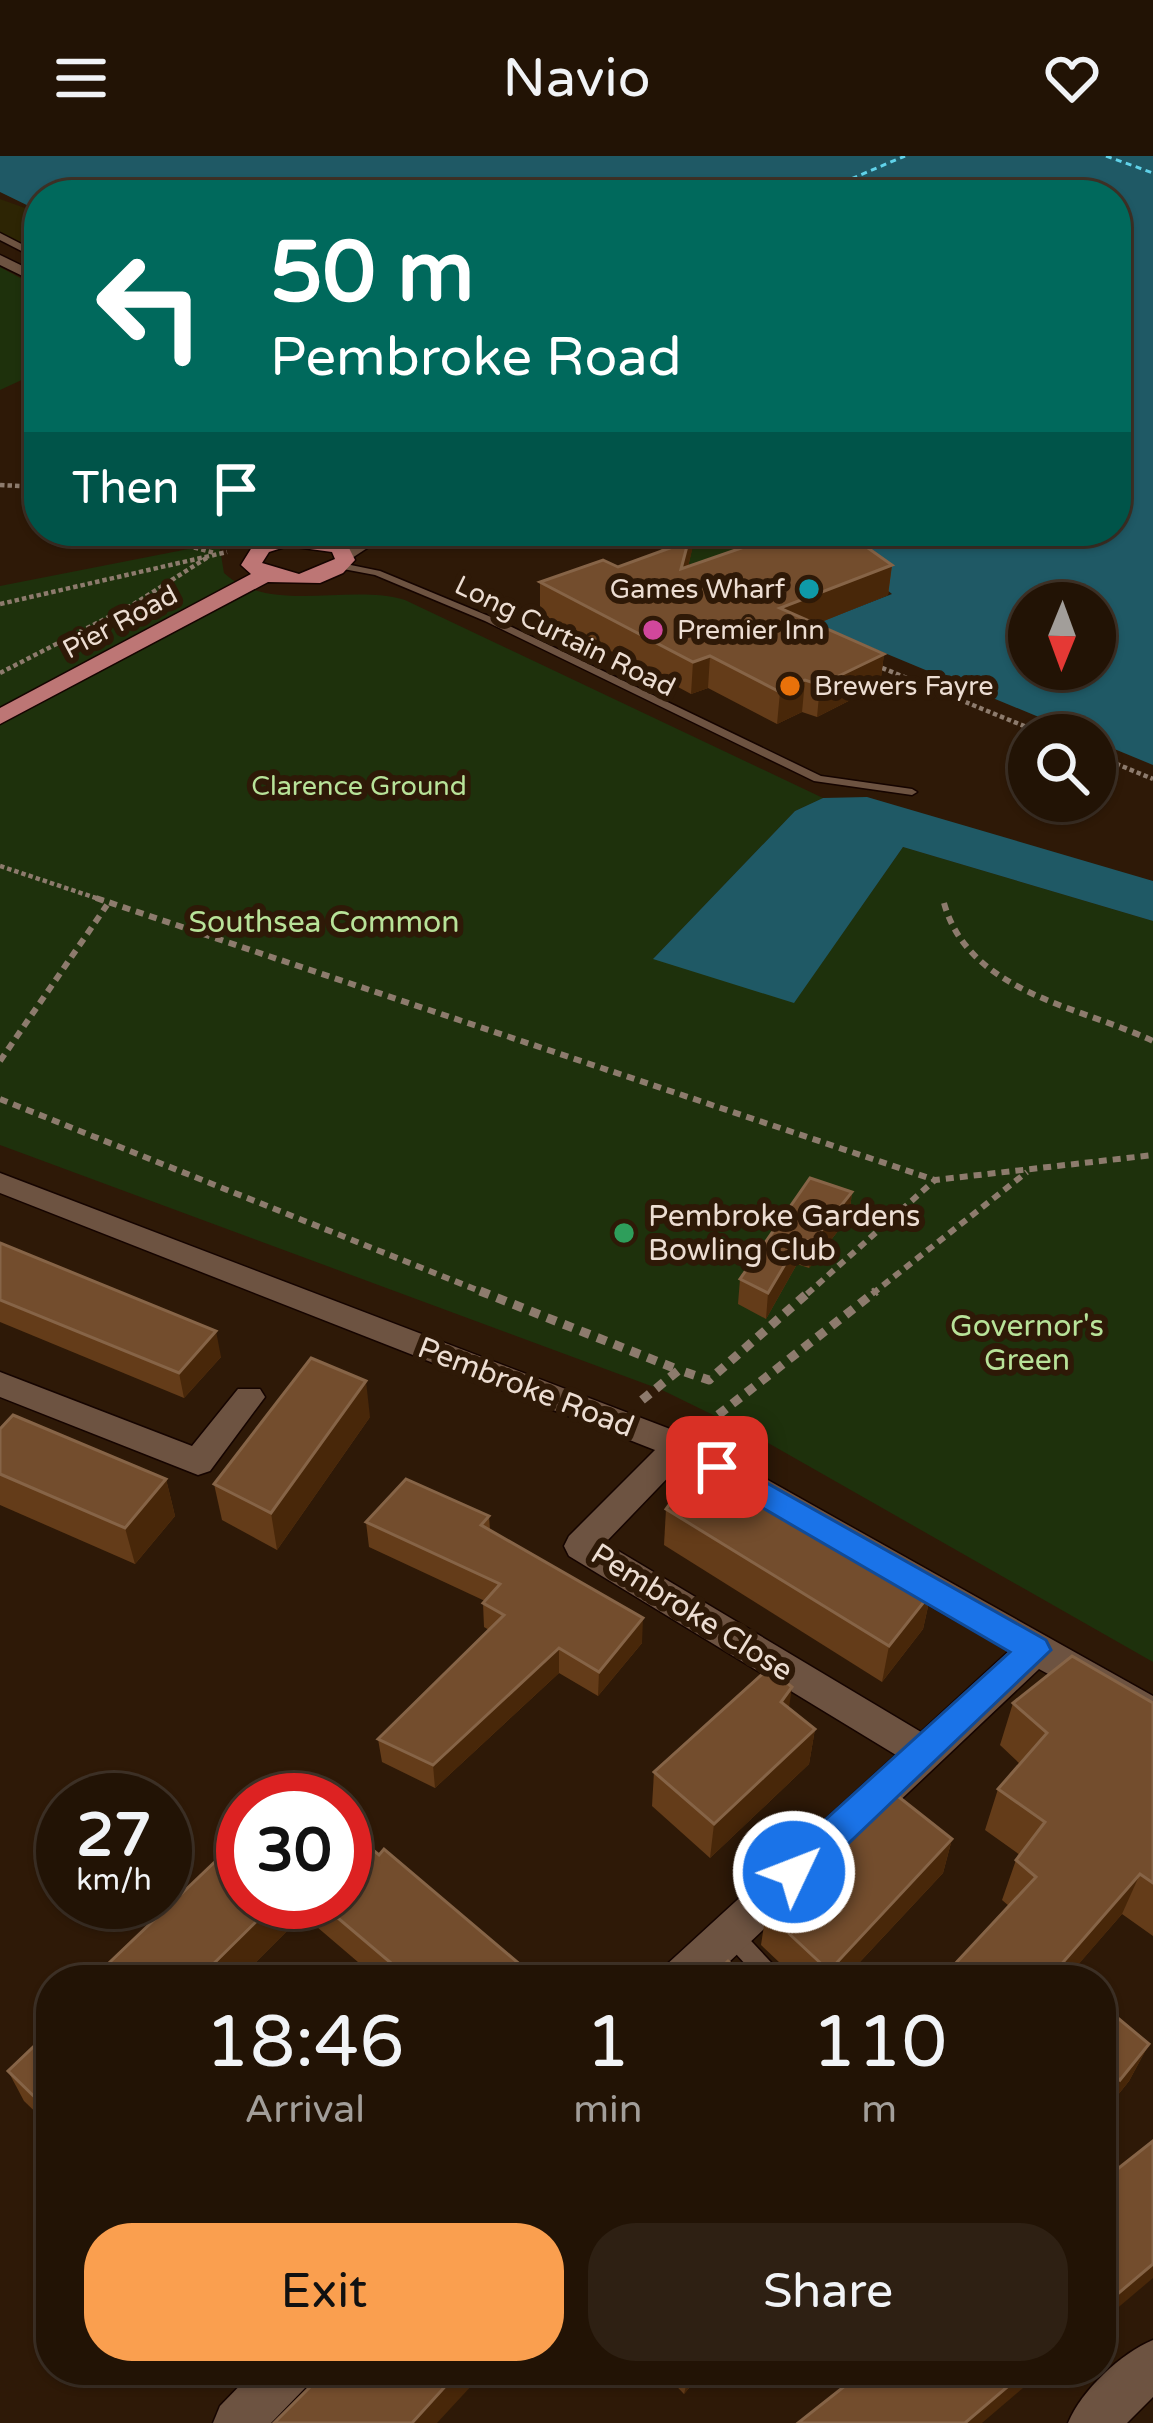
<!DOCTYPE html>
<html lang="en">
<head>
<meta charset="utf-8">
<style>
	:root { --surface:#221305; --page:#2e2013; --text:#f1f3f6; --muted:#a29e9a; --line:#3f3227; --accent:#fa9f4f }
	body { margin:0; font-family:"Varela Round",sans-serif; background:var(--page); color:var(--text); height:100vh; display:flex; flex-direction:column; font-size:45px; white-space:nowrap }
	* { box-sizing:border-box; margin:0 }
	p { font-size:39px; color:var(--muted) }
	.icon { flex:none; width:66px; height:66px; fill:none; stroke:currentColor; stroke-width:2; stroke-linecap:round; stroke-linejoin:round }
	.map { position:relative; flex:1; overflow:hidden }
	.side { position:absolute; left:36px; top:1809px; width:1080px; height:420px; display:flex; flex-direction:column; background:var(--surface); border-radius:48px; box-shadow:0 3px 9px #0004,0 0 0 3px var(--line) }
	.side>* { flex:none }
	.hud { position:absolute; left:24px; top:24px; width:1107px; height:366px; border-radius:48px; box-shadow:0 3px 9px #0004,0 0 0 3px var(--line); background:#00695c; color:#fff; overflow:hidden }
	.needle { width:78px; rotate:181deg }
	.buttons { position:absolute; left:1008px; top:426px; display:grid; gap:24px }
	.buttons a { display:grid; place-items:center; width:108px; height:108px; border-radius:50%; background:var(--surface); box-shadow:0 3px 9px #0004,0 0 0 3px var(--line); font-size:60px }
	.speed { position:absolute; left:36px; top:1617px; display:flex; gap:24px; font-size:60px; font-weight:700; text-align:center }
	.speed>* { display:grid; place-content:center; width:156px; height:156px; border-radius:50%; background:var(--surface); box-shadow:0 3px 9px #0004,0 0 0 3px var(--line); line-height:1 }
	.speed small { font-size:30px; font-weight:400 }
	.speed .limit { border:18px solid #d22; background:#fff; color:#111 }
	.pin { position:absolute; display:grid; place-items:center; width:102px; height:102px; color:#fff; margin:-51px; border-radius:24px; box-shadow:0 6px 18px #0006 }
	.me { position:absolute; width:132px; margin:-66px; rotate:47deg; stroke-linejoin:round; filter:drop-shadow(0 0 9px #0008) }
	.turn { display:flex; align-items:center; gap:42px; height:252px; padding:0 48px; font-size:54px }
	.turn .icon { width:156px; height:156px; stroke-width:2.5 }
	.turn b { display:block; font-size:84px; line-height:102px }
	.then { display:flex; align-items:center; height:114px; padding:0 48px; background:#0003; gap:24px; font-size:45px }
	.eta { display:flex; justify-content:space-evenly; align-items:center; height:204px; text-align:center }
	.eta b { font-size:72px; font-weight:600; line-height:84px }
	.button { display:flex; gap:24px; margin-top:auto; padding:24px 48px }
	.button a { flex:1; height:138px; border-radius:48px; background:var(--accent); color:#111; font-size:48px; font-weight:600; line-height:138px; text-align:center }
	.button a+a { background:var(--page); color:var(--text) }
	header { display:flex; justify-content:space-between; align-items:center; height:156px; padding:0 48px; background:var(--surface); font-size:54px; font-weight:600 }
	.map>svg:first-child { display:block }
	.green { fill:#1e310c }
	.sand { fill:#2d2504 }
	.water { fill:#1f5965; fill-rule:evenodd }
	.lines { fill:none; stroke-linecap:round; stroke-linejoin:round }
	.ferry { stroke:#60d2e9; stroke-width:3; stroke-dasharray:6 4.5; stroke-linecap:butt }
	.service-casing { stroke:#150400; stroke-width:3 }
	.pedestrian-casing { stroke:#150400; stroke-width:3 }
	.minor-casing { stroke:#150400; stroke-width:3 }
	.tertiary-casing { stroke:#150400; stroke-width:3 }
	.primary-casing { stroke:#150400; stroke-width:3 }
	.path-far2 { stroke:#8d7b6d; stroke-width:4.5; stroke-dasharray:4.5 3; stroke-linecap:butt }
	.path-far1 { stroke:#8d7b6d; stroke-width:6; stroke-dasharray:8 6; stroke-linecap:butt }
	.path { stroke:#8d7b6d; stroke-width:9; stroke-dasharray:10 8; stroke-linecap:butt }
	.service { fill:#6d5341; fill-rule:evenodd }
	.pedestrian { fill:#6d5341; fill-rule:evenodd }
	.minor { fill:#6d5341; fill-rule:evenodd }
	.tertiary { fill:#6d5341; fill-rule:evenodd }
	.primary { fill:#bd7675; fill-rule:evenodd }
	.wall { fill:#643c19 }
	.shaded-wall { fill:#482709 }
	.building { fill:#734d2d; stroke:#866447; stroke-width:3 }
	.route { fill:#1a73e8; stroke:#114b97; stroke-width:3 }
	.culture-dot { fill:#0f9aa8; stroke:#2e1907; stroke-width:4.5 }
	.hotel-dot { fill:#d1479c; stroke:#2e1907; stroke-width:4.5 }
	.food-dot { fill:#e8710a; stroke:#2e1907; stroke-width:4.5 }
	.leisure-dot { fill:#2e9e5b; stroke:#2e1907; stroke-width:4.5 }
	.labels { text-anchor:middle; stroke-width:12; stroke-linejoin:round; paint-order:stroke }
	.far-poi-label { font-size:27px; fill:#ecddd2; stroke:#2e1907; text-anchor:start }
	.far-street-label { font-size:27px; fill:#ecddd2; stroke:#2e1907 }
	.far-park-label { font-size:27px; fill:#b8e399; stroke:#2e1907 }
	.park-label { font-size:30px; fill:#b8e399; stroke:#2e1907 }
	.poi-label { font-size:30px; fill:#ecddd2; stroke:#2e1907; text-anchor:start }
	.street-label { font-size:30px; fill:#ecddd2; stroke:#2e1907 }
</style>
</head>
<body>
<header><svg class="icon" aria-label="menu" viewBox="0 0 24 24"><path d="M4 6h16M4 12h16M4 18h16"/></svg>Navio<svg class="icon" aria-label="heart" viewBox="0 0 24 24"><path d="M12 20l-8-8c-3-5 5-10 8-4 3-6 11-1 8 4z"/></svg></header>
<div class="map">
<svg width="1153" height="2267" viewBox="0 0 1153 2267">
	<rect width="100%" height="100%" fill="#2e1907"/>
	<!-- green -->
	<g class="green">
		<path d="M 0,111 L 39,132 L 39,216 L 0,234 Z"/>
		<path d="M 623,375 L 813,375 L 723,425 Z"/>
		<path d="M 219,387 L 224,417 C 270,459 349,427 405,444 L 823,642 L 795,655 L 654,802 L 794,846 L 903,691 L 1153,765 L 1153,1506 L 754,1279 L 662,1234 L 0,989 L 0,430 Z"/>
	</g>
	<!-- sand -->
	<path class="sand" d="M 0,43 L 39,57 L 39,99 L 0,80 Z"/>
	<!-- water -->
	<g class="water">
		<path d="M 0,0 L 1153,0 L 1153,609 L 1095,585 L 1095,579 L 1082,579 L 815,468 L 892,438 L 815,375 L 1116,375 L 1116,39 L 39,39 L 39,55 L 0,36 ZM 1029,447 L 1095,447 L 1095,513 L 1029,513 Z"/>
		<path d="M 867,641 L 1153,725 L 1153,765 L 903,691 L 794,847 L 653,803 L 795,655 L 823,642 Z"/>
	</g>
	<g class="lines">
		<!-- ferry -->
		<g class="ferry">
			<path d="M 1106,0 L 1153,17"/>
			<path d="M 813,39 L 905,0"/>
		</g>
		<!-- service casing -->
		<g class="service-casing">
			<g id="service">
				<path d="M 341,407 L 380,415 L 491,461 L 821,620 L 912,633 L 917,636 L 912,639 L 814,625 L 485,465 L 375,419 L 338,412 L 338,408 Z"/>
				<path d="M 731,1768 L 738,1771 L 781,1817 L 784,1824 L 760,1824 L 724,1785 L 721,1778 L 724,1771 Z"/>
			</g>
		</g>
		<!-- pedestrian casing -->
		<g class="pedestrian-casing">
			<path id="pedestrian" d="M 0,77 L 39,97 L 39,104 L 0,84 Z"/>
		</g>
		<!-- minor casing -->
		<g class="minor-casing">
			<g id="minor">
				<path d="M 0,1017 L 691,1281 L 1153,1540 L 1153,1575 L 1039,1513 L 710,1824 L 659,1824 L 665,1810 L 896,1599 L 569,1400 L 564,1390 L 569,1380 L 655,1294 L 0,1037 ZM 682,1307 L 1009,1495 L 921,1576 L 605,1387 Z"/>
				<path d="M 0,1216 L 192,1290 L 238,1233 L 260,1233 L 265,1241 L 210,1315 L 198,1319 L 0,1241 Z"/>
				<path d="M 1153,2184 L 1153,2241 L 1127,2267 L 1068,2267 C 1081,2235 1121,2197 1153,2184 Z"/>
				<path d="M 255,2214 L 313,2214 L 306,2231 L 271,2267 L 213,2267 L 220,2250 Z"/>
			</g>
		</g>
		<!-- tertiary casing -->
		<g class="tertiary-casing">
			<g id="tertiary">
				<path d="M 0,99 L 39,118 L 39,128 L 0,109 Z"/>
				<path d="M 264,375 L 284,375 L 279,392 L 265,392 Z"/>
				<path d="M 369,375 L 393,375 L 352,402 L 338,402 L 338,394 Z"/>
			</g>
		</g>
		<!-- primary casing -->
		<g class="primary-casing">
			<path id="primary" d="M 287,378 L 317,378 L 347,388 L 355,404 L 343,417 L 320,427 L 268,426 L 0,568 L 0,552 L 251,418 L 241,409 L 254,388 ZM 288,390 L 332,396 L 335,403 L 299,418 L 262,407 L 269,396 Z"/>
		</g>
		<!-- path-far2 -->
		<g class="path-far2">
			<path d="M 0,329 L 39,331"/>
			<path d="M 165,384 L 215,397"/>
			<path d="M 0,448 L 227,396"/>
			<path d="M 875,509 L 1046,579"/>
			<path d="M 0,517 L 134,448 L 208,401"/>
			<path d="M 1095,599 L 1153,623"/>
			<path d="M 1095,621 L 1114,608"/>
			<path d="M 0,710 L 105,745"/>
		</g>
		<!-- path-far1 -->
		<g class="path-far1">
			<path d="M 96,742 L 935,1024 L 1153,999"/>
			<path d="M 944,747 C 969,837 1079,850 1153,885"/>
			<path d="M 0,905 L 107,749"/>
			<path d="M 0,943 L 487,1138"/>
			<path d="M 807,1138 L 935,1024"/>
			<path d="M 872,1138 L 1027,1016"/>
		</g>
		<!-- path -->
		<g class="path">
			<path d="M 480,1135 L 679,1214"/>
			<path d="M 642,1244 L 679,1214 L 709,1224 L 810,1135"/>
			<path d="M 704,1270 L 876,1135"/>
		</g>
		<!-- service -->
		<use href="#service" class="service"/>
		<!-- pedestrian -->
		<use href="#pedestrian" class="pedestrian"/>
		<!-- minor -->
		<use href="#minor" class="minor"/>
		<!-- tertiary -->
		<use href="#tertiary" class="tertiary"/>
		<!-- primary -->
		<use href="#primary" class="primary"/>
	</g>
	<!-- wall -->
	<g class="wall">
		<path d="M 648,375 L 696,375 L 688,411 L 892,409 L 888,439 L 816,468 L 884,498 L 880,529 L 817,561 L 802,556 L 777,568 L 708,532 L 691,538 L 540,457 L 540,426 L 618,411 L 662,395 Z"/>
		<path d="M 852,1036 L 849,1061 L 809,1112 L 797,1108 L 766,1163 L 738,1148 L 740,1123 Z"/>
		<path d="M 0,1087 L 221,1201 L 184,1242 L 0,1166 Z"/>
		<path d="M 370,1261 L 277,1394 L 222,1364 L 214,1328 Z"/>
		<path d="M 0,1273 L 166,1323 L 175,1360 L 135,1408 L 0,1349 Z"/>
		<path d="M 666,1353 L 931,1437 L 923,1473 L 882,1526 L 664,1389 Z"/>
		<path d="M 489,1360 L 490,1374 L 642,1487 L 598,1540 L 559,1517 L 435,1632 L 382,1606 L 378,1583 L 489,1474 L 484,1471 L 483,1447 L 485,1445 L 369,1391 L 366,1366 Z"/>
		<path d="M 1013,1547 L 1153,1547 L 1153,1780 L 1122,1758 L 1068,1820 L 940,1824 L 1009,1750 L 1002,1744 L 1016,1704 L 1020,1699 L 985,1674 L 998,1633 L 1020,1608 L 1000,1589 Z"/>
		<path d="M 789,1553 L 815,1573 L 809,1608 L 710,1702 L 652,1650 L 654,1616 Z"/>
		<path d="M 952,1683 L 943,1717 L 843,1824 L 798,1824 L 761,1789 L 766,1756 Z"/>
		<path d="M 379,1699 L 530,1817 L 530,1824 L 379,1824 L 303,1759 L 238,1824 L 102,1824 L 113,1813 L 110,1806 L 243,1746 L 345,1746 Z"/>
		<path d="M 1101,1848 L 1149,1888 L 1129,1925 L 1101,1960 Z"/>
		<path d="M 51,1874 L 51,1971 L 24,1945 L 8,1915 Z"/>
		<path d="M 661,2214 L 704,2214 L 684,2238 Z"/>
	</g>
	<!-- shaded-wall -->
	<g class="shaded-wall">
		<path d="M 691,375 L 696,375 L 696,378 L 680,444 L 681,413 Z"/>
		<path d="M 892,409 L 888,439 L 777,484 L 780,452 Z"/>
		<path d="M 884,498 L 880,529 L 817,561 L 820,529 Z"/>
		<path d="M 710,500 L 708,532 L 691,538 L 693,506 Z"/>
		<path d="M 805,524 L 802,556 L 777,568 L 780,536 Z"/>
		<path d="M 852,1036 L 849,1061 L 809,1112 L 812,1086 Z"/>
		<path d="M 800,1083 L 797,1108 L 766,1163 L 768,1137 Z"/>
		<path d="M 216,1175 L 221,1201 L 184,1242 L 179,1217 Z"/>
		<path d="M 366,1225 L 370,1261 L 277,1394 L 271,1357 Z"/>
		<path d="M 166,1323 L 175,1360 L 135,1408 L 125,1372 Z"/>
		<path d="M 931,1437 L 923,1473 L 882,1526 L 889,1490 Z"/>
		<path d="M 643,1462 L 642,1487 L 598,1540 L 599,1516 Z"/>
		<path d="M 559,1492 L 559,1517 L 435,1632 L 433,1609 Z"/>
		<path d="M 792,1531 L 787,1566 L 781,1546 Z"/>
		<path d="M 815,1573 L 809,1608 L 710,1702 L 714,1668 Z"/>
		<path d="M 952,1683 L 943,1717 L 843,1824 L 827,1824 L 829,1815 Z"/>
		<path d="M 1140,1718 L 1122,1758 L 1065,1824 L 1058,1812 Z"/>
		<path d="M 276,1746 L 300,1746 L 303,1759 L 238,1824 L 197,1824 Z"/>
		<path d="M 1149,1888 L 1129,1925 L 1101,1960 L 1120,1924 Z"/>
		<path d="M 1153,2108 L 1153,2122 L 1101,2166 L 1101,2152 Z"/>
		<path d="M 99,2214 L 119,2214 L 108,2228 Z"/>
		<path d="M 460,2214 L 486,2214 L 437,2267 L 412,2267 Z"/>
		<path d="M 699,2214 L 704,2214 L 684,2238 L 686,2230 Z"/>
		<path d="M 1027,2214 L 1044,2214 L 982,2267 L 965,2267 Z"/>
	</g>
	<!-- building -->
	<g class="building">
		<path d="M 671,375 L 691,375 L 681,413 L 790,375 L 844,375 L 892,409 L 780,452 L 884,498 L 820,529 L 805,524 L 780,536 L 710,500 L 693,506 L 540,426 L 603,404 L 618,411 L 681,388 Z"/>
		<path d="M 810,1022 L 852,1036 L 812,1086 L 800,1083 L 768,1137 L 740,1123 Z"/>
		<path d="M 0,1087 L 216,1175 L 179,1217 L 0,1144 Z"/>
		<path d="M 311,1202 L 366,1225 L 271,1357 L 214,1328 Z"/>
		<path d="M 13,1259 L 166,1323 L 125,1372 L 0,1318 L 0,1273 Z"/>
		<path d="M 700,1306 L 931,1437 L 889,1490 L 666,1353 Z"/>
		<path d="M 406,1323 L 489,1360 L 481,1369 L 643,1462 L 599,1516 L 559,1492 L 433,1609 L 378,1583 L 504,1459 L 483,1447 L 500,1428 L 366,1366 Z"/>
		<path d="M 1072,1500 L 1153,1547 L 1153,1727 L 1140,1718 L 1058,1812 L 1072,1824 L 940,1824 L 1036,1721 L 1016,1704 L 1045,1666 L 998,1633 L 1047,1577 L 1013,1547 Z"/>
		<path d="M 769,1512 L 792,1531 L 781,1546 L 815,1573 L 714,1668 L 654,1616 Z"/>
		<path d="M 295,1630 L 313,1644 L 280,1644 Z"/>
		<path d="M 890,1634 L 952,1683 L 829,1815 L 766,1756 Z"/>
		<path d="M 345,1671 L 379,1699 L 384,1693 L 530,1817 L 524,1824 L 411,1824 L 319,1746 L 345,1746 Z"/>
		<path d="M 243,1679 L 243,1746 L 276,1746 L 197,1824 L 102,1824 L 115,1811 L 110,1806 Z"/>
		<path d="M 728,1805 L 748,1824 L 709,1824 Z"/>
		<path d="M 1101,1848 L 1149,1888 L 1120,1924 L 1101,1907 Z"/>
		<path d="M 51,1874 L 51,1957 L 8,1915 Z"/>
		<path d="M 1153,1985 L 1153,2108 L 1101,2152 L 1101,2026 Z"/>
		<path d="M 327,2214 L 460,2214 L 412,2267 L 274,2267 Z"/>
		<path d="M 670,2214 L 699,2214 L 686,2230 Z"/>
		<path d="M 865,2214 L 1027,2214 L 965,2267 L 798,2267 Z"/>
	</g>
	<!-- route -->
	<path class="route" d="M 717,1299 L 1046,1484 L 1051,1494 L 806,1728 L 794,1733 L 781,1728 L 776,1716 L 781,1704 L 1010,1496 L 706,1319 L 702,1311 L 706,1303 Z"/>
	<!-- markers -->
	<circle class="culture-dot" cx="809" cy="433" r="12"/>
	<circle class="hotel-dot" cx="653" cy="474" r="12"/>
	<circle class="food-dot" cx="790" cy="530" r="12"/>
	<circle class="leisure-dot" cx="624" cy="1077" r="12"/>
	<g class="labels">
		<!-- far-poi labels -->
		<g class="far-poi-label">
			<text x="785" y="442" text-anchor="end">Games Wharf</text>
			<text x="677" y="483">Premier Inn</text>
			<text x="814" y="539">Brewers Fayre</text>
		</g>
		<!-- far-street labels -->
		<g class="far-street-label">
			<text transform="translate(120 466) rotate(-28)" y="9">Pier Road</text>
			<text transform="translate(565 480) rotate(26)" y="9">Long Curtain Road</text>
		</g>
		<!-- far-park labels -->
		<g class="far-park-label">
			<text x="359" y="639">Clarence Ground</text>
		</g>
		<!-- park labels -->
		<g class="park-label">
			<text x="324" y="776">Southsea Common</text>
			<text x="1027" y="1180">Governor's<tspan x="1027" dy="34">Green</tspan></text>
		</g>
		<!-- poi labels -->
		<g class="poi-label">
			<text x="648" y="1070">Pembroke Gardens<tspan x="648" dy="34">Bowling Club</tspan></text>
		</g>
		<!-- street labels -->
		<g class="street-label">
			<text transform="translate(526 1231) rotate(21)" y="10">Pembroke Road</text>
			<text transform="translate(692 1456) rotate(32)" y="10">Pembroke Close</text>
		</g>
	</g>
</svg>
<div class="buttons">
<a><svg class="needle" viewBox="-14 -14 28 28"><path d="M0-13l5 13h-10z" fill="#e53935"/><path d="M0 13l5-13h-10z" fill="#a29e9a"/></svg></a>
<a><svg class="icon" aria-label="search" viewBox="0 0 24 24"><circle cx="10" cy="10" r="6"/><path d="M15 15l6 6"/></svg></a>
</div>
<div class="speed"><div>27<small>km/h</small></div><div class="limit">30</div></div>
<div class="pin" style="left:717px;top:1311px;background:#d93025"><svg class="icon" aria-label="arrive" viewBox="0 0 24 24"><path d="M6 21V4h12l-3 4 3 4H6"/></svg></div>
<svg class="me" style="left:794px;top:1716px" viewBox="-20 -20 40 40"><circle r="17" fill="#1a73e8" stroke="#fff" stroke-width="3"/><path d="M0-11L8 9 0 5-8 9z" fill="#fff"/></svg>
<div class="hud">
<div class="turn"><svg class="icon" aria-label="left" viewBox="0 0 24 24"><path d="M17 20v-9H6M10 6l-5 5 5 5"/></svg><div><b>50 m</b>Pembroke Road</div></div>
<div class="then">Then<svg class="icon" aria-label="arrive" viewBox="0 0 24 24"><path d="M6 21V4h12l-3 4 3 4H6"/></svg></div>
</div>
<section class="side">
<div class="eta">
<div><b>18:46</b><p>Arrival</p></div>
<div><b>1</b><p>min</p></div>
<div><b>110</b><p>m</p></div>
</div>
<div class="button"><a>Exit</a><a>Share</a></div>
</section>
</div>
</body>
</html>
